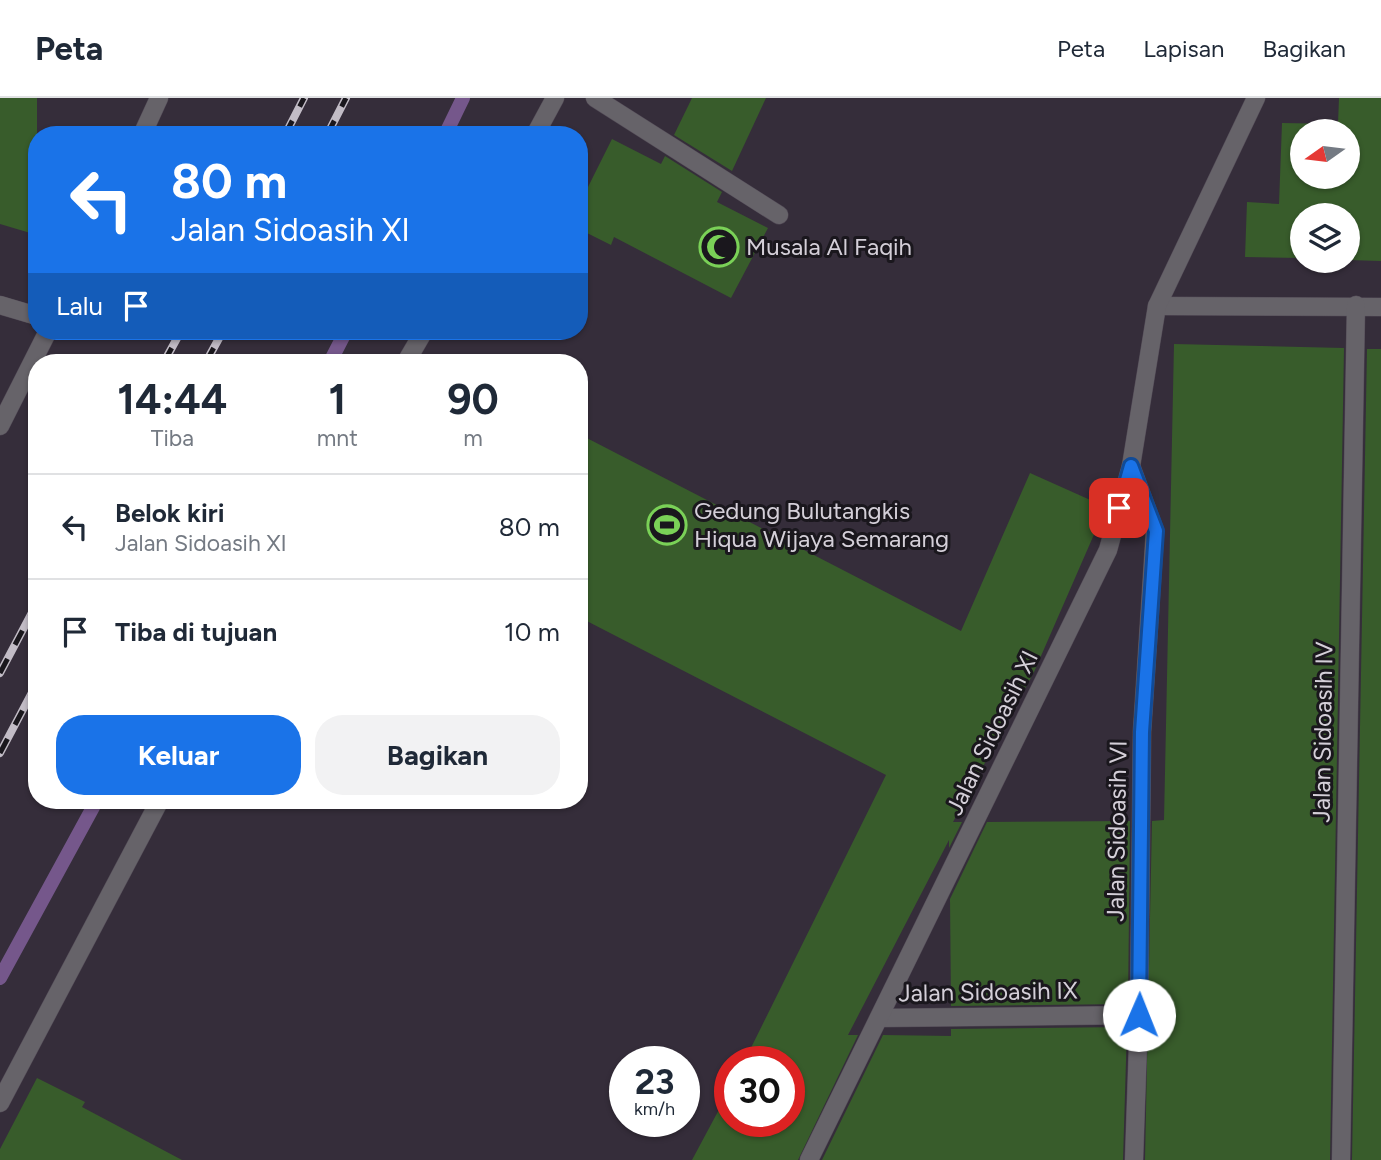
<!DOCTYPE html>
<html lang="id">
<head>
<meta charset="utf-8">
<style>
	:root { --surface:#fff; --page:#f2f2f3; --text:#1f2937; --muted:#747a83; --line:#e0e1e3; --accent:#1a73e8 }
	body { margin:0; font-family:Figtree,sans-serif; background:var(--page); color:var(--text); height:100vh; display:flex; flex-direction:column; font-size:26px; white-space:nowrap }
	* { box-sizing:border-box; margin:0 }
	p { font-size:23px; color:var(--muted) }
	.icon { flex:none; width:38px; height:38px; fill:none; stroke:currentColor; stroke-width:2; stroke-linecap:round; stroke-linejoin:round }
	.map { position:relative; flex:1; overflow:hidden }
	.details { position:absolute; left:28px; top:256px; width:560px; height:455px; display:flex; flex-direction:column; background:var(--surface); border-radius:28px; box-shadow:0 2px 5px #0004 }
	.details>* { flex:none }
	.banner { position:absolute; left:28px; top:28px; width:560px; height:214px; border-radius:28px; box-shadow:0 2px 5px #0004; background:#1a73e8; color:#fff; overflow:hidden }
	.needle { width:46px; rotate:256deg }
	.fabs { position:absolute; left:1290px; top:21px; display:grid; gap:14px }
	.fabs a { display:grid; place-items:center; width:70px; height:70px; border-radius:50%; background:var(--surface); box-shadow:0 2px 5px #0004; font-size:35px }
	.speed { position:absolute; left:609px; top:948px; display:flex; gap:14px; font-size:35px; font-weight:700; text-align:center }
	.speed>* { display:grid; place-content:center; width:91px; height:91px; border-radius:50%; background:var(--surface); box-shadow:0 2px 5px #0004; line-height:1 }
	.speed small { font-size:18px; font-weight:400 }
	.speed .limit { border:10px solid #d22; background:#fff; color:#111 }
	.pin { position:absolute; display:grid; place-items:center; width:60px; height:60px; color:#fff; margin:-30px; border-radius:14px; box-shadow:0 4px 10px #0006 }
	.me { position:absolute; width:77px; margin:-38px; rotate:1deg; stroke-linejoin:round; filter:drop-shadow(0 0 5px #0008) }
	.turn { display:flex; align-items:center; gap:24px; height:147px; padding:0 28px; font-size:32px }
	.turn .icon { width:91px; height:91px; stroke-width:2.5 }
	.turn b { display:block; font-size:49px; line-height:60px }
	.then { display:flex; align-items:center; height:66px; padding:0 28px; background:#0003; gap:14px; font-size:26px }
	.eta { display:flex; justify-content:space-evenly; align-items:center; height:119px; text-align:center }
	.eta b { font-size:42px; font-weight:700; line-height:49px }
	.cta { display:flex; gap:14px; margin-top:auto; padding:14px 28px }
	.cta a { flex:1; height:80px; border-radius:28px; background:var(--accent); color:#fff; font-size:28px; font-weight:700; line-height:80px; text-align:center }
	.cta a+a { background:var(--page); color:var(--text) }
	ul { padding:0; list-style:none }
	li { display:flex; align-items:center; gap:21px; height:105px; padding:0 28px; border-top:2px solid var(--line) }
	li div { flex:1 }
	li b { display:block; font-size:26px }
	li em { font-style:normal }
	header { display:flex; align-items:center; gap:42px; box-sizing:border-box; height:98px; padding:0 35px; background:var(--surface); border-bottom:2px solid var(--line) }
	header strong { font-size:33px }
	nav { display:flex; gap:38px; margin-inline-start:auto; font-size:24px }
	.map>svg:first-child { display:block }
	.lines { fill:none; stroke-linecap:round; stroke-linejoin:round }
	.stream { stroke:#75578b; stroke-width:14 }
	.building { fill:#385c2b; fill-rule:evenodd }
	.minor-casing { stroke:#524a56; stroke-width:19 }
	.minor { stroke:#666369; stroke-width:18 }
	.rail-casing { stroke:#c2bcc6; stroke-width:8 }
	.rail { stroke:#1a171d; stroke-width:5; stroke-dasharray:16; stroke-linecap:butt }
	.route-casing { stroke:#114b97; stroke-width:18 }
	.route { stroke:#1a73e8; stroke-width:12 }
	.labels { text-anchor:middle; stroke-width:6; stroke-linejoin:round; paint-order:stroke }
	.poi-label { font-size:24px; fill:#d4cfd8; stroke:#1a171d; text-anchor:start }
	.street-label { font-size:24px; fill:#d4cfd8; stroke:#1a171d }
</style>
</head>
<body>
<header>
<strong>Peta</strong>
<nav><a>Peta</a><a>Lapisan</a><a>Bagikan</a></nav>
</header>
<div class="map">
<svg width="1381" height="1062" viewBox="0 0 1381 1062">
	<rect width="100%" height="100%" fill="#352d3a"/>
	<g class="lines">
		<!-- stream -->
		<g class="stream">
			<path d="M 445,37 L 463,0"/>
			<path d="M 330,264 L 346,233"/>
			<path d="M 0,880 L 97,702"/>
		</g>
	</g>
	<!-- building -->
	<g class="building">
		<path d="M 0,0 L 37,0 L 37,137 L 0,126 Z"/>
		<path d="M 692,0 L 766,0 L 732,73 L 674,37 Z"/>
		<path d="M 1339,0 L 1381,0 L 1381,163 L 1348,162 L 1348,117 L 1302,117 L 1302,160 L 1245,159 L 1247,104 L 1279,106 L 1282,25 L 1338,26 ZM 1302,33 L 1348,33 L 1348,79 L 1302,79 Z"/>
		<path d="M 612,41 L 661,66 L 665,58 L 722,94 L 717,104 L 768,130 L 731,200 L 614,139 L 611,147 L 579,131 L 579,107 Z"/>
		<path d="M 1174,246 L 1344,250 L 1330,1062 L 1145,1062 L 1152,723 L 1164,722 Z"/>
		<path d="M 1367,251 L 1381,251 L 1381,1062 L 1352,1062 Z"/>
		<path d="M 579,336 L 961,533 L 1030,375 L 1106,409 L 1034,574 L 953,724 L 962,724 L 949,750 L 949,742 L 848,937 L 858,937 L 798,1062 L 692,1062 L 730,991 L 730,1024 L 789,1024 L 789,964 L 744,964 L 886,677 L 579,519 Z"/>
		<path d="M 1130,723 L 1128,906 L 951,908 L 950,801 L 987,724 Z"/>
		<path d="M 1127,929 L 1123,1062 L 822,1062 L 883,937 L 951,938 L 951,931 Z"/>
		<path d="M 37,980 L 85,1004 L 82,1009 L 182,1062 L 0,1062 L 0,1051 Z"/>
	</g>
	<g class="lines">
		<!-- minor casing -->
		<g class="minor-casing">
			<g id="minor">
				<path d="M 595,0 L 779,117"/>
				<path d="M 142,37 L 159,0"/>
				<path d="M 535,37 L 555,0"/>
				<path d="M 0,207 L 37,218"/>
				<path d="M 1157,208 L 1381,209"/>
				<path d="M 406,264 L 424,233"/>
				<path d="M 0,328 L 48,233"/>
				<path d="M 1131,368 L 1155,433 L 1142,634 L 1139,917 L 1134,1062"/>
				<path d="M 879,920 L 1139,917"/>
				<path d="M 0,1005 L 160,702"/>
				<path d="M 809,1062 L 1108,452 L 1131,368 L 1157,208 L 1256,0"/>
				<path d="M 1341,1062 L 1356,207"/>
			</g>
		</g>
		<!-- minor -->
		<use href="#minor" class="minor"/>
		<!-- rail casing -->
		<g class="rail-casing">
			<g id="rail">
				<path d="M 285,37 L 304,0"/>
				<path d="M 327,37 L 346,0"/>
				<path d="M 164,264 L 181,233"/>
				<path d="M 206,264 L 223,233"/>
				<path d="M 0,575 L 37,505"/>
				<path d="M 0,655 L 37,585"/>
			</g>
		</g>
		<!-- rail -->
		<use href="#rail" class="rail"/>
	</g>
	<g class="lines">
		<!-- route casing -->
		<g class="route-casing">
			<path id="route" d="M 1119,410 L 1131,368 L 1156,433 L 1142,634 L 1139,917"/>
		</g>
		<!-- route -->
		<use href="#route" class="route"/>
	</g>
	<!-- icons -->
	<defs>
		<g id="mosque-ring" transform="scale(2.0125)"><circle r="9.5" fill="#1a171d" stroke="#7ad157" stroke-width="1.5"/><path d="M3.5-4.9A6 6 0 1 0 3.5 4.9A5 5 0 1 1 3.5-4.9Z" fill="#7ad157"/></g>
		<g id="stadium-ring" transform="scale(2.0125)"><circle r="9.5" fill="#1a171d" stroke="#7ad157" stroke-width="1.5"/><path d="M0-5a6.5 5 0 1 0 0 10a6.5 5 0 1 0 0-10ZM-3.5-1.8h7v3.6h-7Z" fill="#7ad157"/></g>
	</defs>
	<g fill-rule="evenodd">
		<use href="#mosque-ring" x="719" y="149"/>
		<use href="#stadium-ring" x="667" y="427"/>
	</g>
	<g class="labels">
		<!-- poi labels -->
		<g class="poi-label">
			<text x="746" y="157">Musala Al Faqih</text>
			<text x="694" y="421">Gedung Bulutangkis<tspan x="694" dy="28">Hiqua Wijaya Semarang</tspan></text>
		</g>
		<!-- street labels -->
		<g class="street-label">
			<text transform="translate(1323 634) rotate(-89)" y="8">Jalan Sidoasih IV</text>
			<text transform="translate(992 635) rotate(-64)" y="8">Jalan Sidoasih XI</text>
			<text transform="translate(1117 733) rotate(-89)" y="8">Jalan Sidoasih VI</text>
			<text transform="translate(988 894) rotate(-1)" y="8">Jalan Sidoasih IX</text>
		</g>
	</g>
</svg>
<div class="fabs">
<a><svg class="needle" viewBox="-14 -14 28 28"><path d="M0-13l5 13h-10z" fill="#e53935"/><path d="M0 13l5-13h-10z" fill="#747a83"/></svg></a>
<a><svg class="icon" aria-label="layers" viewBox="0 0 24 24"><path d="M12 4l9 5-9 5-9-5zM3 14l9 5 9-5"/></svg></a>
</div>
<div class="speed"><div>23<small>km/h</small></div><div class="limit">30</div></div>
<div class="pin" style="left:1119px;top:410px;background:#d93025"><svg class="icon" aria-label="arrive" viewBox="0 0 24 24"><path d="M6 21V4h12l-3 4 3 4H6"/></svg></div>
<svg class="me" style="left:1139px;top:917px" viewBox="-20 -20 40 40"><circle r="19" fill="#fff"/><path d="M0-13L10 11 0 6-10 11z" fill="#1a73e8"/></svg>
<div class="banner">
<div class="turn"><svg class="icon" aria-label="left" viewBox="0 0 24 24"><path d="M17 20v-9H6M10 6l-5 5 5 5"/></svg><div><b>80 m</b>Jalan Sidoasih XI</div></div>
<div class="then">Lalu<svg class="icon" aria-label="arrive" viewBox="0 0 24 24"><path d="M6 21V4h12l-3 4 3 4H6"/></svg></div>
</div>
<section class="details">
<div class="eta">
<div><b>14:44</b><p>Tiba</p></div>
<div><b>1</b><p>mnt</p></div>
<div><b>90</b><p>m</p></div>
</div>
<ul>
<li><svg class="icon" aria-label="left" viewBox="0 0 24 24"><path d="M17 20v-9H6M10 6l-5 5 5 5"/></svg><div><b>Belok kiri</b><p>Jalan Sidoasih XI</p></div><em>80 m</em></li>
<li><svg class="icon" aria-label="arrive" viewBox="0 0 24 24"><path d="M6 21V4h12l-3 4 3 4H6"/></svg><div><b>Tiba di tujuan</b></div><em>10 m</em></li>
</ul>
<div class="cta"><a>Keluar</a><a>Bagikan</a></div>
</section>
</div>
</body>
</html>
